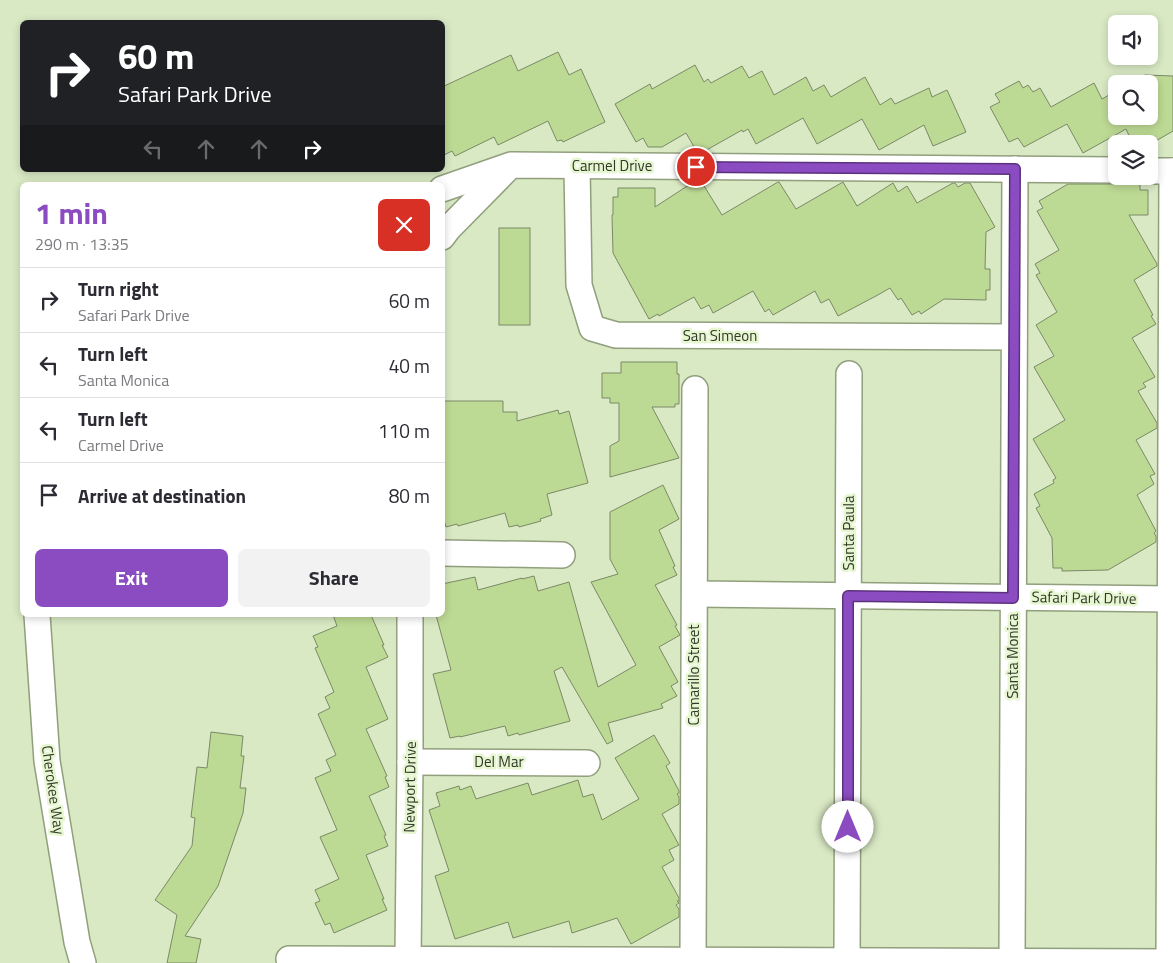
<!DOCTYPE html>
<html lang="en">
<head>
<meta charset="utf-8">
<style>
	:root { --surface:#fff; --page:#f2f2f3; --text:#2b2b33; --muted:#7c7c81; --line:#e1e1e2; --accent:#8c4cc1 }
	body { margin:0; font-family:"Titillium Web",sans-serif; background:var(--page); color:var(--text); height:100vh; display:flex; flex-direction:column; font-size:19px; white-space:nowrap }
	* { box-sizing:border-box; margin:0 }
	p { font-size:16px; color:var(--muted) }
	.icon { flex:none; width:28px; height:28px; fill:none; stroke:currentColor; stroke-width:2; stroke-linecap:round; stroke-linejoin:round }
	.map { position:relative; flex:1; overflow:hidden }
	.details { position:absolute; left:20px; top:182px; width:425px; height:435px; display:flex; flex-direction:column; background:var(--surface); border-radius:8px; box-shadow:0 2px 8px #0003 }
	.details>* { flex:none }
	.hud { position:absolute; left:20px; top:20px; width:425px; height:152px; border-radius:8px; box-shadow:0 2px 8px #0003; background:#202124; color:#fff; overflow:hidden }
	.fabs { position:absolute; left:1108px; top:15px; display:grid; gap:10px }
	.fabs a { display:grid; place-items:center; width:50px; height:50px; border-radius:8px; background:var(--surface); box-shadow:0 2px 8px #0003; font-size:25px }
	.pin { position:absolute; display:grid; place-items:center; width:42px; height:42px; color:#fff; margin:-21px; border:2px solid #fff; border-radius:50%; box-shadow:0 1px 5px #0007 }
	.me { position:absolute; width:55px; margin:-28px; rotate:0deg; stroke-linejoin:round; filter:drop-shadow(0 0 4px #0008) }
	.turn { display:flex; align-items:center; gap:18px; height:105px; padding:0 15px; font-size:22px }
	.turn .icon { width:65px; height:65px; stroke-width:2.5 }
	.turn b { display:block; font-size:35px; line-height:42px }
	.lanes { display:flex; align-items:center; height:48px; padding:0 15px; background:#0003; justify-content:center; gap:25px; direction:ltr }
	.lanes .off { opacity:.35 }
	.round { display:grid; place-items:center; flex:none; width:52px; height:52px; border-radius:8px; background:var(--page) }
	.headline { display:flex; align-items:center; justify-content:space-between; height:85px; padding:0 15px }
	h1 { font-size:30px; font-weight:700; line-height:38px; color:var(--accent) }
	.button { display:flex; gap:10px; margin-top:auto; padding:10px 15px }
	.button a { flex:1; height:58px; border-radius:8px; background:var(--accent); color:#fff; font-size:20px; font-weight:700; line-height:58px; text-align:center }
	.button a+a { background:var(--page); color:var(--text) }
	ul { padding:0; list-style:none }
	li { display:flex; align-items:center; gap:15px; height:65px; padding:0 15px; border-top:1px solid var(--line) }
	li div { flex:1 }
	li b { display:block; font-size:19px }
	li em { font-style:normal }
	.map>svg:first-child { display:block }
	.building { fill:#bdda94; stroke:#7b8967 }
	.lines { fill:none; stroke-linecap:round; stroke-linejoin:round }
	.minor-casing { stroke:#919f7d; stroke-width:28 }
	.minor { stroke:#fff; stroke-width:25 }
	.route-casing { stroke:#5b317d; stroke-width:12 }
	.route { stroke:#8c4cc1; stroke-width:9 }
	.labels { text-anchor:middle; stroke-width:5; stroke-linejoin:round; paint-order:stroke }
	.street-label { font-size:15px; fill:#32392a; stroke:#e6f6d1 }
</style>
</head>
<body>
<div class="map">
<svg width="1173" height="963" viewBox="0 0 1173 963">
	<rect width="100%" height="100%" fill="#d9e9c4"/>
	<!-- building -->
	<g class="building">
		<path d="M 558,52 L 569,75 L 581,69 L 605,122 L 563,142 L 562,140 L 557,141 L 548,121 L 498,145 L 494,137 L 455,156 L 452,151 L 442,156 L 442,87 L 511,55 L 518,71 Z"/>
		<path d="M 695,65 L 704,82 L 708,79 L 711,83 L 742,66 L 749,78 L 762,71 L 774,95 L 806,77 L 813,91 L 824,85 L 831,97 L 865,77 L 880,105 L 891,98 L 895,104 L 929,88 L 932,97 L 947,90 L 966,132 L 933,146 L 924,125 L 879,150 L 862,119 L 817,144 L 803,118 L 756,144 L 748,129 L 743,132 L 742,130 L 703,152 L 697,152 L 686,133 L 662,147 L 648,147 L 643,138 L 636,142 L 615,104 L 650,84 L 652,89 Z"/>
		<path d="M 1145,75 L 1173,76 L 1173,131 L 1149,145 L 1133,144 L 1126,129 L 1083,153 L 1067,124 L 1024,147 L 1018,138 L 1009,142 L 990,107 L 1000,102 L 995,94 L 1019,81 L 1023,88 L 1028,85 L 1033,92 L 1040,88 L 1051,107 L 1094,83 L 1102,99 L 1116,91 L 1116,116 L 1149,116 L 1149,84 L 1129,84 Z"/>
		<path d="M 695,181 L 701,181 L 722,215 L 778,182 L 779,182 L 796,209 L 843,182 L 857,206 L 893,183 L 898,192 L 907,186 L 917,203 L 953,183 L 955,183 L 958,187 L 965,183 L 970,183 L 995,227 L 986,232 L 985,269 L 990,269 L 990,290 L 986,290 L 986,300 L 944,299 L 921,314 L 919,311 L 912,315 L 901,298 L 898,300 L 890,288 L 876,296 L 838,316 L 829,299 L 821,303 L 815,291 L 773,315 L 769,309 L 765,312 L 753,291 L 713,313 L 709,305 L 701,309 L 694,297 L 659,316 L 658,314 L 649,319 L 613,253 L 612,215 L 613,215 L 613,197 L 618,197 L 618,188 L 655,188 L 655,207 Z"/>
		<path d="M 1124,182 L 1140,182 L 1140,190 L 1148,190 L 1148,215 L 1129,215 L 1157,264 L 1157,266 L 1134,280 L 1153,315 L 1151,316 L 1156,324 L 1132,338 L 1155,377 L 1143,383 L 1146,387 L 1138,391 L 1157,423 L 1157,428 L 1136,440 L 1155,474 L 1150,476 L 1154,484 L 1137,495 L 1156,531 L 1154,533 L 1156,536 L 1156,542 L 1108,570 L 1062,571 L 1062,568 L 1053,568 L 1052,538 L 1036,508 L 1040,506 L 1034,494 L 1054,483 L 1053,480 L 1056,478 L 1033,439 L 1065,420 L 1034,367 L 1054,356 L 1036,325 L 1057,312 L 1036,275 L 1040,273 L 1035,264 L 1059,250 L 1037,211 L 1043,208 L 1039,201 L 1068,184 L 1116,184 Z"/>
		<rect x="499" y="228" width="31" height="97"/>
		<path d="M 621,362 L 677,362 L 677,374 L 679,374 L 679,404 L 675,404 L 675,407 L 652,407 L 679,458 L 610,477 L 610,446 L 619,441 L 619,403 L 610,403 L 610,398 L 602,398 L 602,373 L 621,373 Z"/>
		<path d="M 442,401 L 503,401 L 503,412 L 517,412 L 517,421 L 558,410 L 559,414 L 569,411 L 588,483 L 547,494 L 552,515 L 540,519 L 541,521 L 519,527 L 518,525 L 509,527 L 505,513 L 458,526 L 457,524 L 446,527 L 442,514 Z"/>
		<path d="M 663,485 L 679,519 L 659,530 L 675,566 L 673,567 L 677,575 L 655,585 L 677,625 L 675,626 L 680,635 L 659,647 L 678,682 L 671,686 L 677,696 L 661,704 L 663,708 L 608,723 L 613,741 L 607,744 L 562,667 L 554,671 L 570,721 L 519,735 L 518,733 L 508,736 L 505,726 L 460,737 L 460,736 L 450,738 L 433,674 L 451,670 L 436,615 L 442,615 L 442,584 L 475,577 L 478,590 L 522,578 L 522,579 L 534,576 L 538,591 L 569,582 L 598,687 L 636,665 L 591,582 L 618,574 L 610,559 L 610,512 Z"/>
		<path d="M 333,615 L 371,615 L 384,645 L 382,645 L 388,657 L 366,667 L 388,719 L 366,729 L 387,776 L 385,777 L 389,787 L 369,796 L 386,835 L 384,836 L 388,846 L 366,855 L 384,899 L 382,899 L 387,910 L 334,933 L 330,923 L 325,925 L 315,903 L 320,901 L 315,890 L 339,879 L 320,837 L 337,830 L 315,778 L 331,771 L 326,760 L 336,755 L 318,714 L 330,708 L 325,697 L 334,692 L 315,648 L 318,647 L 313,636 L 337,626 Z"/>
		<path d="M 211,732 L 243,736 L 241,756 L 244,756 L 240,788 L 246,788 L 243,813 L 218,886 L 185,936 L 201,939 L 196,963 L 167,963 L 177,915 L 155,900 L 192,846 L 195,818 L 191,817 L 197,767 L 207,768 Z"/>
		<path d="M 654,735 L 670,763 L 666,766 L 679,791 L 679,793 L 677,794 L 679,797 L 679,804 L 662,814 L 679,845 L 669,850 L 674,860 L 662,867 L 679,898 L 679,901 L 677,901 L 679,903 L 676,905 L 679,909 L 679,917 L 631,944 L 617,918 L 572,933 L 569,921 L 513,938 L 508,922 L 455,939 L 435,876 L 449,871 L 429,810 L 440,806 L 436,793 L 459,786 L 460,790 L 471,786 L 476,799 L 528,783 L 532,795 L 578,780 L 583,797 L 593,794 L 602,820 L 639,799 L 615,758 Z"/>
	</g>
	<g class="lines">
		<!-- minor casing -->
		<g class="minor-casing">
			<g id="minor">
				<path d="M 577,166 L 579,285 L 592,328 L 616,335 L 1014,337"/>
				<path d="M 1149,171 L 1173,171"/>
				<path d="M 442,189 L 511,165 L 1116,170"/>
				<path d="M 442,237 L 448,229 L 506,170"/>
				<path d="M 442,553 L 562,555"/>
				<path d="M 695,594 L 1173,599"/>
				<path d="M 37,615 L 47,761 L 77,942 L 83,963"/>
				<path d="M 410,762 L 587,763"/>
				<path d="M 289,959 L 1173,962"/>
				<path d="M 408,960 L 410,762 L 410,615"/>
				<path d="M 693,961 L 695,389"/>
				<path d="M 847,961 L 849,374"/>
				<path d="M 1169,962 L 1172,171"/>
				<path d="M 1012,963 L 1015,169"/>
			</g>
		</g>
		<!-- minor -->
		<use href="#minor" class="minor"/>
	</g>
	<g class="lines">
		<!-- route casing -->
		<g class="route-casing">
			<path id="route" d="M 696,167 L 1015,169 L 1013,598 L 848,596 L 848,827"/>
		</g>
		<!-- route -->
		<use href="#route" class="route"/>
	</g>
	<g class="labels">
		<!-- street labels -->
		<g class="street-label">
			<text x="612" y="171">Carmel Drive</text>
			<text x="720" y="341">San Simeon</text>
			<text transform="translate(849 533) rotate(-90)" y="5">Santa Paula</text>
			<text transform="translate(1084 598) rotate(1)" y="5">Safari Park Drive</text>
			<text transform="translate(1013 656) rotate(-90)" y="5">Santa Monica</text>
			<text transform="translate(694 675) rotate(-90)" y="5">Camarillo Street</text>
			<text x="499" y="767">Del Mar</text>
			<text transform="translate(410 787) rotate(-89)" y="5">Newport Drive</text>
			<text transform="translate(53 790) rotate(82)" y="5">Cherokee Way</text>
		</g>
	</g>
</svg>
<div class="fabs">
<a><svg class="icon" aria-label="sound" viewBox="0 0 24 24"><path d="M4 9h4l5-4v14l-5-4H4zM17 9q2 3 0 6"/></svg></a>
<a><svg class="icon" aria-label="search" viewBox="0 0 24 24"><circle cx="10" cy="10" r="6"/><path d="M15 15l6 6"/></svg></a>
<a><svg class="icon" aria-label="layers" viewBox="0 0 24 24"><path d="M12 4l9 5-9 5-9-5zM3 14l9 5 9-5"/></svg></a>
</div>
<div class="pin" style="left:696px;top:167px;background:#d93025"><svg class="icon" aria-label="arrive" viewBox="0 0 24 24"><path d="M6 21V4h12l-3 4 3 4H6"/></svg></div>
<svg class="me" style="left:848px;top:827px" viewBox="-20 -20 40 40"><circle r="19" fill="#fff"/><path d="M0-13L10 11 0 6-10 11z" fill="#8c4cc1"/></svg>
<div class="hud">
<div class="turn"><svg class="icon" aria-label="right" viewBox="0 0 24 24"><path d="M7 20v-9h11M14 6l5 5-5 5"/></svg><div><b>60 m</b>Safari Park Drive</div></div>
<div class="lanes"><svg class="icon off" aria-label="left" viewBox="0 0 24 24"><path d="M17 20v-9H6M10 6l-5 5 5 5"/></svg><svg class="icon off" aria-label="ahead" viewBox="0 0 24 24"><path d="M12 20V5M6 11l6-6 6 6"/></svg><svg class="icon off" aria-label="ahead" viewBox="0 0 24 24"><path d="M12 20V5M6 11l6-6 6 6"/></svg><svg class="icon" aria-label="right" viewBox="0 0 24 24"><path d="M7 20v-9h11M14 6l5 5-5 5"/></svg></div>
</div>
<section class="details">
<div class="headline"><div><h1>1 min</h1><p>290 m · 13:35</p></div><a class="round" style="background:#d93025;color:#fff"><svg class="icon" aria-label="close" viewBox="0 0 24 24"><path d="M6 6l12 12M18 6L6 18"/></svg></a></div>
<ul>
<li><svg class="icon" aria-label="right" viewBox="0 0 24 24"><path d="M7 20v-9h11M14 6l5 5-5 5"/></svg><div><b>Turn right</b><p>Safari Park Drive</p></div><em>60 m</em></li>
<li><svg class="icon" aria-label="left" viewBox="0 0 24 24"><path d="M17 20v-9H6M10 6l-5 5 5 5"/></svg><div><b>Turn left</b><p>Santa Monica</p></div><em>40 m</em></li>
<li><svg class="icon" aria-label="left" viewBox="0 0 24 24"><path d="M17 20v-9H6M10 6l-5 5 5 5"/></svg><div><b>Turn left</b><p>Carmel Drive</p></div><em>110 m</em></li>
<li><svg class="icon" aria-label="arrive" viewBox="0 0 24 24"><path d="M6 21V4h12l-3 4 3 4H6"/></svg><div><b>Arrive at destination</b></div><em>80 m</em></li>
</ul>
<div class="button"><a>Exit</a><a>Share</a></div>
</section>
</div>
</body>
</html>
